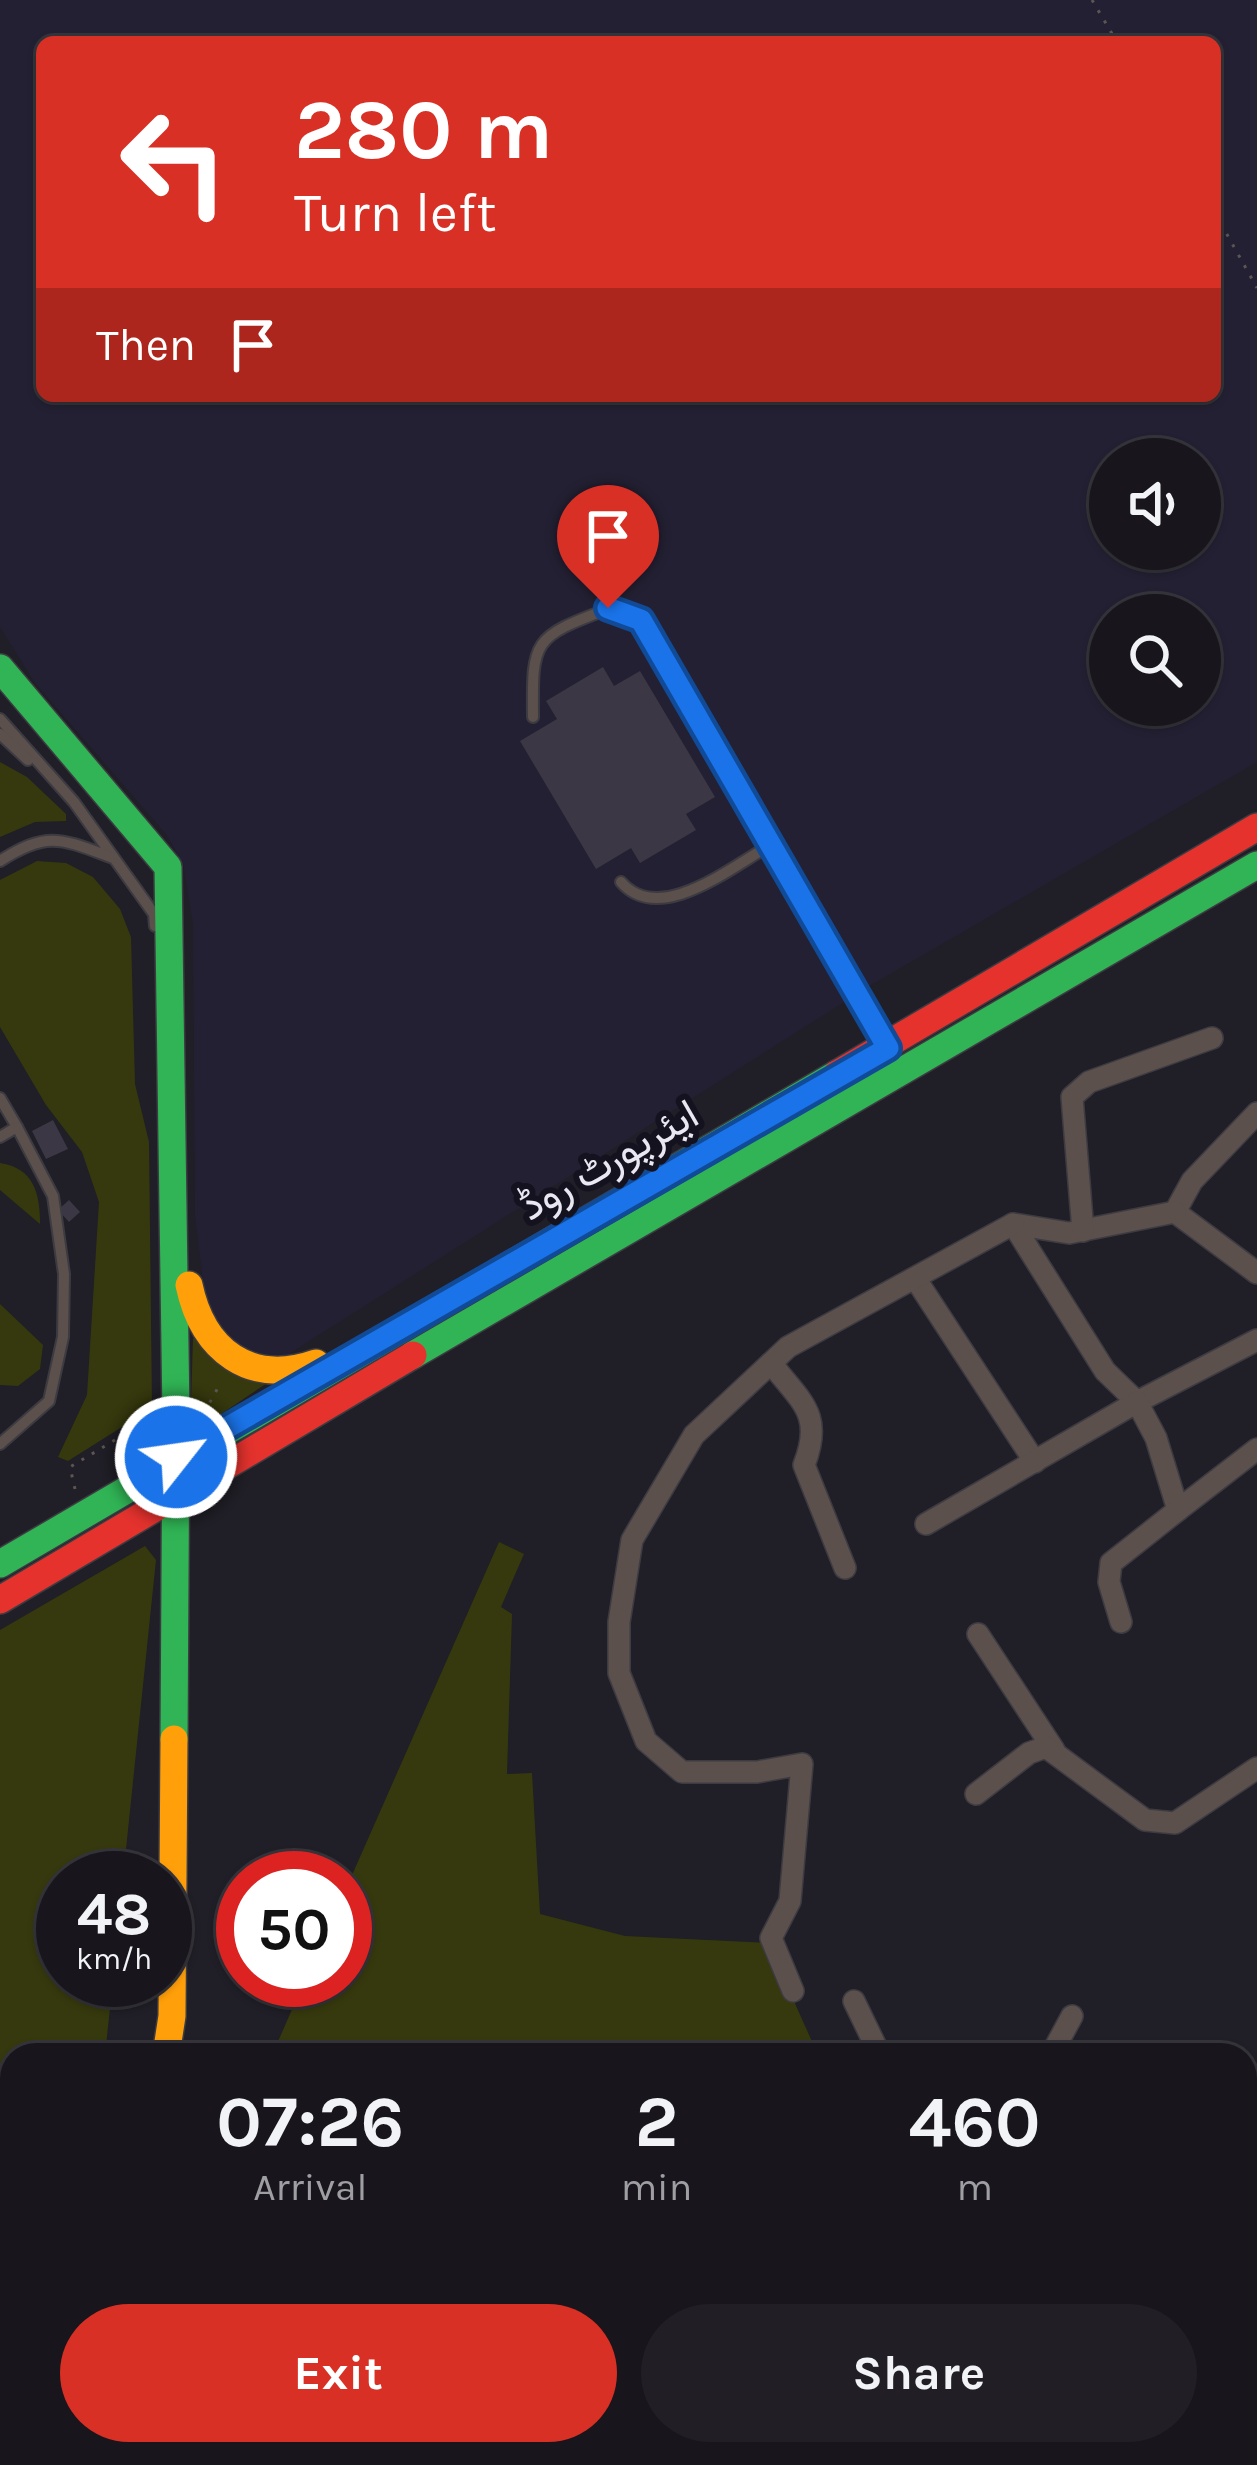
<!DOCTYPE html>
<html lang="en">
<head>
<meta charset="utf-8">
<style>
	:root { --surface:#18161c; --page:#211f25; --text:#f1f3f6; --muted:#9f9fa3; --line:#36353b; --accent:#d93025 }
	body { margin:0; font-family:Karla,Vazirmatn,sans-serif; background:var(--page); color:var(--text); height:100vh; display:flex; flex-direction:column; font-size:45px; white-space:nowrap }
	* { box-sizing:border-box; margin:0 }
	p { font-size:39px; color:var(--muted) }
	.icon { flex:none; width:66px; height:66px; fill:none; stroke:currentColor; stroke-width:2; stroke-linecap:round; stroke-linejoin:round }
	.map { position:relative; flex:1; overflow:hidden }
	.details { position:absolute; left:0px; top:2043px; width:1257px; height:423px; display:flex; flex-direction:column; background:var(--surface); border-radius:36px 36px 0 0; box-shadow:0 3px 9px #0004,0 0 0 3px var(--line) }
	.details>* { flex:none }
	.top-card { position:absolute; left:36px; top:36px; width:1185px; height:366px; border-radius:18px; box-shadow:0 3px 9px #0004,0 0 0 3px var(--line); background:#d93025; color:#fff; overflow:hidden }
	.controls { position:absolute; left:1089px; top:438px; display:grid; gap:24px }
	.controls a { display:grid; place-items:center; width:132px; height:132px; border-radius:50%; background:var(--surface); box-shadow:0 3px 9px #0004,0 0 0 3px var(--line); font-size:60px }
	.speed { position:absolute; left:36px; top:1851px; display:flex; gap:24px; font-size:60px; font-weight:700; text-align:center }
	.speed>* { display:grid; place-content:center; width:156px; height:156px; border-radius:50%; background:var(--surface); box-shadow:0 3px 9px #0004,0 0 0 3px var(--line); line-height:1 }
	.speed small { font-size:30px; font-weight:400 }
	.speed .limit { border:18px solid #d22; background:#fff; color:#111 }
	.pin { position:absolute; display:grid; place-items:center; width:102px; height:102px; color:#fff; margin:-123px -51px; border-radius:50% 50% 50% 0; rotate:-45deg; box-shadow:0 0 12px #0007 }
	.pin .icon { rotate:45deg }
	.me { position:absolute; width:132px; margin:-66px; rotate:60deg; stroke-linejoin:round; filter:drop-shadow(0 0 9px #0008) }
	.turn { display:flex; align-items:center; gap:42px; height:252px; padding:0 60px; font-size:54px }
	.turn .icon { width:156px; height:156px; stroke-width:2.5 }
	.turn b { display:block; font-size:84px; line-height:102px }
	.then { display:flex; align-items:center; height:114px; padding:0 60px; background:#0003; gap:24px; font-size:45px }
	.eta { display:flex; justify-content:space-evenly; align-items:center; height:204px; text-align:center }
	.eta b { font-size:72px; font-weight:700; line-height:84px }
	.button { display:flex; gap:24px; margin-top:auto; padding:24px 60px }
	.button a { flex:1; height:138px; border-radius:72px; background:var(--accent); color:#fff; font-size:48px; font-weight:700; line-height:138px; text-align:center }
	.button a+a { background:var(--page); color:var(--text) }
	.map>svg:first-child { display:block }
	.built { fill:#232033; fill-rule:evenodd }
	.green { fill:#36390d }
	.building { fill:#3b3744 }
	.lines { fill:none; stroke-linecap:round; stroke-linejoin:round }
	.lane-casing { stroke:#3d3b42; stroke-width:14 }
	.street-casing { stroke:#3d3b42; stroke-width:24 }
	.fast-casing { stroke:#3d3b42; stroke-width:30 }
	.slow-casing { stroke:#3d3b42; stroke-width:30 }
	.jam-casing { stroke:#3d3b42; stroke-width:30 }
	.path { stroke:#5c5553; stroke-width:3; stroke-dasharray:3 9; stroke-linecap:butt }
	.lane { stroke:#5b504b; stroke-width:10 }
	.street { stroke:#5b504b; stroke-width:21 }
	.fast { stroke:#30b455; stroke-width:27 }
	.slow { stroke:#ff9f0a; stroke-width:27 }
	.jam { stroke:#e5322d; stroke-width:27 }
	.route-casing { stroke:#114b97; stroke-width:30 }
	.route { stroke:#1a73e8; stroke-width:21 }
	.labels { text-anchor:middle; stroke-width:12; stroke-linejoin:round; paint-order:stroke }
	.street-label { font-size:42px; fill:#e9e8f2; stroke:#151220 }
</style>
</head>
<body>
<div class="map">
<svg width="1257" height="2465" viewBox="0 0 1257 2465">
	<rect width="100%" height="100%" fill="#201e26"/>
	<!-- built -->
	<path class="built" d="M 0,0 L 1257,0 L 1257,762 L 871,985 L 281,1359 L 256,1359 L 214,1327 L 206,1305 L 195,1215 L 193,924 L 183,863 L 166,834 L 35,683 L 0,627 ZM 42,42 L 1215,42 L 1215,396 L 42,396 ZM 1110,459 L 1200,459 L 1200,549 L 1110,549 ZM 1110,615 L 1200,615 L 1200,705 L 1110,705 Z"/>
	<!-- green -->
	<g class="green">
		<path d="M 0,762 L 27,777 L 66,814 L 66,821 L 35,822 L 0,837 Z"/>
		<path d="M 37,861 L 66,863 L 93,877 L 120,909 L 131,937 L 135,1084 L 149,1142 L 152,1408 L 68,1461 L 58,1457 L 87,1395 L 99,1202 L 82,1152 L 46,1105 L 0,1027 L 0,880 Z"/>
		<path d="M 0,1163 C 34,1168 40,1194 40,1224 L 0,1190 Z"/>
		<path d="M 0,1304 L 43,1345 L 40,1369 L 18,1386 L 0,1385 Z"/>
		<path d="M 193,1338 L 270,1381 L 190,1435 Z"/>
		<path d="M 499,1542 L 524,1554 L 501,1607 L 512,1614 L 507,1774 L 532,1773 L 540,1914 L 625,1936 L 768,1943 L 818,2055 L 272,2055 L 305,1980 L 345,1980 L 345,1891 Z"/>
		<path d="M 145,1546 L 156,1560 L 123,1878 L 63,1878 L 63,1980 L 113,1980 L 105,2055 L 12,2055 L 12,2454 L 54,2454 L 51,2465 L 0,2465 L 0,1630 Z"/>
		<path d="M 133,2454 L 321,2454 L 327,2465 L 131,2465 Z"/>
	</g>
	<!-- building -->
	<g class="building">
		<path d="M 603,667 L 614,686 L 640,671 L 715,797 L 686,814 L 696,830 L 640,863 L 631,848 L 596,869 L 520,741 L 557,719 L 546,701 Z"/>
		<path d="M 53,1120 L 68,1149 L 46,1159 L 32,1131 Z"/>
		<path d="M 69,1200 L 80,1212 L 69,1222 L 58,1210 Z"/>
	</g>
	<g class="lines">
		<!-- lane casing -->
		<g class="lane-casing">
			<g id="lane">
				<path d="M 533,717 C 532,640 533,637 608,609 L 641,619 L 883,1041"/>
				<path d="M 0,719 L 74,802 L 154,914 L 155,926"/>
				<path d="M 0,734 L 28,760"/>
				<path d="M 0,861 C 48,830 62,839 113,858"/>
				<path d="M 621,882 C 659,926 730,868 769,846"/>
				<path d="M 0,1098 L 17,1127"/>
				<path d="M 0,1137 L 17,1127 L 53,1196 L 64,1274 L 63,1337 L 49,1401 L 0,1444"/>
			</g>
		</g>
		<!-- street casing -->
		<g class="street-casing">
			<g id="street">
				<path d="M 1257,1113 L 1192,1181 L 1175,1212 L 1257,1273"/>
				<path d="M 1175,1212 L 1069,1233 L 1013,1224 L 1105,1371 L 1137,1402 L 1257,1340"/>
				<path d="M 1083,1231 L 1072,1097 L 1089,1082 L 1212,1038"/>
				<path d="M 915,1278 L 1035,1462"/>
				<path d="M 771,1363 C 801,1402 824,1414 804,1465 L 845,1568"/>
				<path d="M 926,1524 L 1137,1402 L 1156,1438 L 1178,1510 L 1257,1449"/>
				<path d="M 1121,1622 L 1109,1582 L 1111,1563 L 1178,1510"/>
				<path d="M 978,1634 L 1054,1750"/>
				<path d="M 976,1794 L 1029,1753 L 1046,1747 L 1145,1820 L 1175,1823 L 1257,1768"/>
				<path d="M 793,1991 L 771,1938 L 790,1901 L 802,1764 L 757,1772 L 682,1772 L 646,1741 L 619,1673 L 619,1622 L 632,1540 L 694,1435 L 788,1347 L 1013,1224"/>
				<path d="M 854,2001 L 880,2055"/>
				<path d="M 1051,2055 L 1072,2016"/>
				<path d="M 1245,2148 L 1255,2160"/>
				<path d="M 1245,2432 L 1257,2417"/>
				<path d="M 1079,2454 L 1085,2465"/>
				<path d="M 1218,2465 L 1227,2454"/>
			</g>
		</g>
		<!-- fast casing -->
		<g class="fast-casing">
			<g id="fast">
				<path d="M 0,668 L 168,867 L 176,1415 L 174,1739"/>
				<path d="M 413,1355 L 1257,865"/>
				<path d="M 0,1564 L 837,1074"/>
			</g>
		</g>
		<!-- slow casing -->
		<g class="slow-casing">
			<g id="slow">
				<path d="M 189,1285 C 203,1351 250,1386 316,1363"/>
				<path d="M 166,2055 L 172,2016 L 174,1739"/>
			</g>
		</g>
		<!-- jam casing -->
		<g class="jam-casing">
			<g id="jam">
				<path d="M 837,1074 L 1257,827"/>
				<path d="M 0,1600 L 413,1355"/>
				<path d="M 99,2465 L 101,2454"/>
			</g>
		</g>
		<!-- path -->
		<g class="path">
			<path d="M 1092,0 L 1117,42"/>
			<path d="M 1215,213 L 1257,288"/>
			<path d="M 204,1413 L 220,1384"/>
			<path d="M 75,1489 L 70,1467 L 150,1419"/>
		</g>
		<!-- lane -->
		<use href="#lane" class="lane"/>
		<!-- street -->
		<use href="#street" class="street"/>
		<!-- fast -->
		<use href="#fast" class="fast"/>
		<!-- slow -->
		<use href="#slow" class="slow"/>
		<!-- jam -->
		<use href="#jam" class="jam"/>
	</g>
	<g class="lines">
		<!-- route casing -->
		<g class="route-casing">
			<path id="route" d="M 176,1457 L 888,1048 L 641,620 L 608,608"/>
		</g>
		<!-- route -->
		<use href="#route" class="route"/>
	</g>
	<g class="labels">
		<!-- street labels -->
		<g class="street-label">
			<text transform="translate(608 1159) rotate(-30)" y="15">ایئرپورٹ روڈ</text>
		</g>
	</g>
</svg>
<div class="controls">
<a><svg class="icon" aria-label="sound" viewBox="0 0 24 24"><path d="M4 9h4l5-4v14l-5-4H4zM17 9q2 3 0 6"/></svg></a>
<a><svg class="icon" aria-label="search" viewBox="0 0 24 24"><circle cx="10" cy="10" r="6"/><path d="M15 15l6 6"/></svg></a>
</div>
<div class="speed"><div>48<small>km/h</small></div><div class="limit">50</div></div>
<div class="pin" style="left:608px;top:608px;background:#d93025"><svg class="icon" aria-label="arrive" viewBox="0 0 24 24"><path d="M6 21V4h12l-3 4 3 4H6"/></svg></div>
<svg class="me" style="left:176px;top:1457px" viewBox="-20 -20 40 40"><circle r="17" fill="#1a73e8" stroke="#fff" stroke-width="3"/><path d="M0-11L8 9 0 5-8 9z" fill="#fff"/></svg>
<div class="top-card">
<div class="turn"><svg class="icon" aria-label="left" viewBox="0 0 24 24"><path d="M17 20v-9H6M10 6l-5 5 5 5"/></svg><div><b>280 m</b>Turn left</div></div>
<div class="then">Then<svg class="icon" aria-label="arrive" viewBox="0 0 24 24"><path d="M6 21V4h12l-3 4 3 4H6"/></svg></div>
</div>
<section class="details">
<div class="eta">
<div><b>07:26</b><p>Arrival</p></div>
<div><b>2</b><p>min</p></div>
<div><b>460</b><p>m</p></div>
</div>
<div class="button"><a>Exit</a><a>Share</a></div>
</section>
</div>
</body>
</html>
